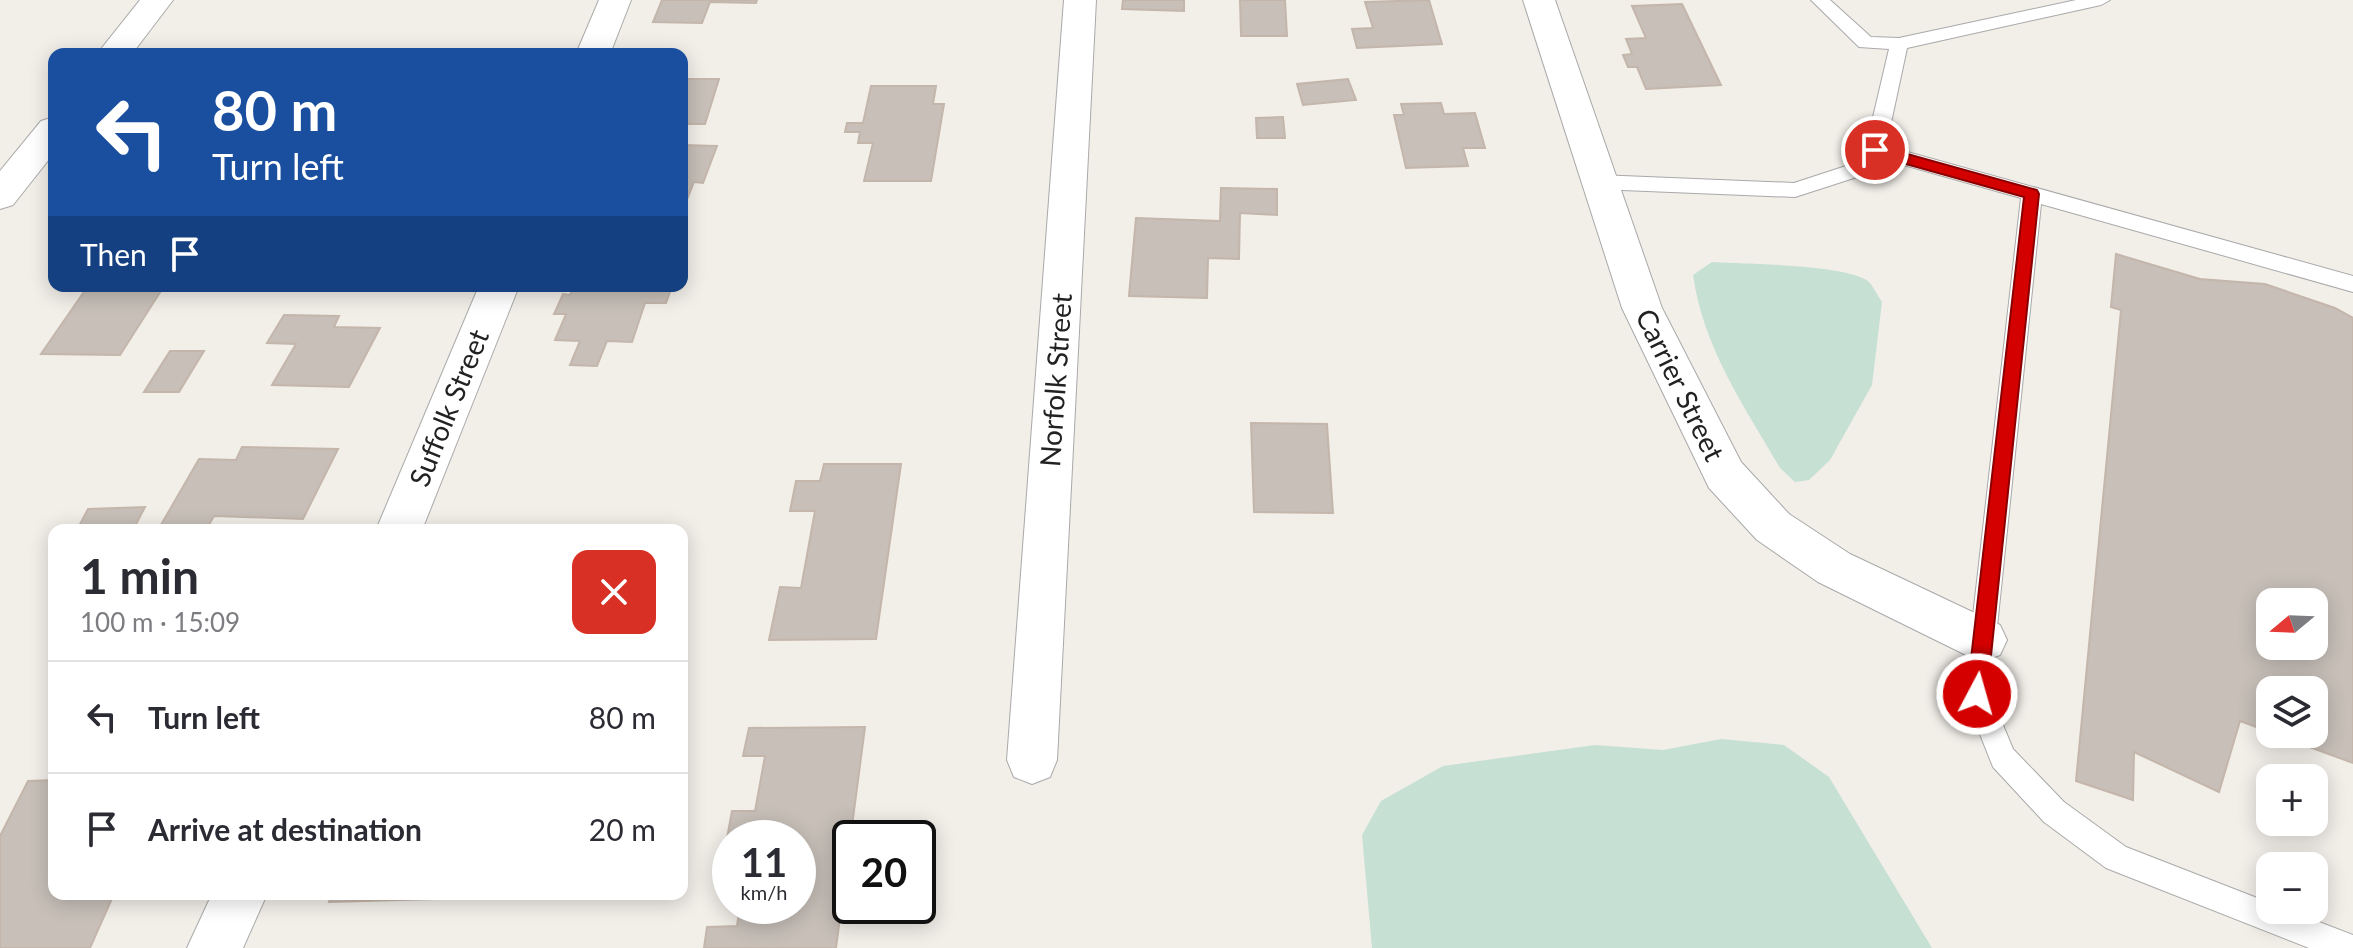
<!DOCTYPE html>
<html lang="en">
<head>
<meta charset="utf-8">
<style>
	:root { --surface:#fff; --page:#f2f2f3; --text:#2b2b33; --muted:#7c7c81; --line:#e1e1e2 }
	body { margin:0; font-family:Lato,sans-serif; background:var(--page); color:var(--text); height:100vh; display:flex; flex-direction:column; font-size:30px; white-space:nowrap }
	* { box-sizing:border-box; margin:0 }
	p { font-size:26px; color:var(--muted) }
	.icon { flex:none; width:44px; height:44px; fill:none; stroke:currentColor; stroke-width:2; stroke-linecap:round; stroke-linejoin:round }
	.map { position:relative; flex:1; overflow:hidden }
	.panel { position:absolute; left:48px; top:524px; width:640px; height:376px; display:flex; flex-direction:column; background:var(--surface); border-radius:16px; box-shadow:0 4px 20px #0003 }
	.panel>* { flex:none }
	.top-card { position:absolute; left:48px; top:48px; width:640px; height:244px; border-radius:16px; box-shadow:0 4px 20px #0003; background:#1a4fa0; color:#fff; overflow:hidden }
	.needle { width:52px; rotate:251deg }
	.fabs { position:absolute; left:2256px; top:588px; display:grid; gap:16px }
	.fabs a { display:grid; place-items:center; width:72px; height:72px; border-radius:16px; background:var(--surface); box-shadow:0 4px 20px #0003; font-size:40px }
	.speed { position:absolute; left:712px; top:820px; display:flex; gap:16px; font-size:40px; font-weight:700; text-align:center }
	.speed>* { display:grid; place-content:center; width:104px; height:104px; border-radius:50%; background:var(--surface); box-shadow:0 4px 20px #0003; line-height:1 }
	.speed small { font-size:20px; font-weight:400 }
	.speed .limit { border:4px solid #111; border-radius:12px; background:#fff; color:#111 }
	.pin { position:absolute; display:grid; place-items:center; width:68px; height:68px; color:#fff; margin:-34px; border:4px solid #fff; border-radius:50%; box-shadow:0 2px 8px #0007 }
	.me { position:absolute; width:88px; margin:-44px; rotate:6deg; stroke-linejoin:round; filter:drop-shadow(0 0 6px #0008) }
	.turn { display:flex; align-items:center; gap:28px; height:168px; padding:0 32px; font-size:36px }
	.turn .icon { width:104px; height:104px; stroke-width:2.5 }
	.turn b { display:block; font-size:56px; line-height:68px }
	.then { display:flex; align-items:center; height:76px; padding:0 32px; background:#0003; gap:16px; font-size:30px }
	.round { display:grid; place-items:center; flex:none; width:84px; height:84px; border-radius:16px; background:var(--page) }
	.headline { display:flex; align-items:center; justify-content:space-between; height:136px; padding:0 32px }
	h1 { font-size:48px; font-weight:700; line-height:60px }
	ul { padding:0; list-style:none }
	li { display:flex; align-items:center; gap:24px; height:112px; padding:0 32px; border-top:2px solid var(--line) }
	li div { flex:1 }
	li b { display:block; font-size:30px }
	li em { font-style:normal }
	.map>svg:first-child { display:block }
	.wetland { fill:#c6e0d4 }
	.building { fill:#c7bfb8; stroke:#c4b6ab; stroke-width:2; fill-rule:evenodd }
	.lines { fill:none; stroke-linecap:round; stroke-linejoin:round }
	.service-casing { stroke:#a9a9a9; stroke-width:2 }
	.minor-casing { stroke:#a9a9a9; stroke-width:2 }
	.service { fill:#fff; fill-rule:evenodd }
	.minor { fill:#fff; fill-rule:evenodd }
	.route { fill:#d40000; stroke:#8a0000; stroke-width:2 }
	.labels { text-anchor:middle; stroke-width:7; stroke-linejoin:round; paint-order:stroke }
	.street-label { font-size:28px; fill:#222; stroke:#fff }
</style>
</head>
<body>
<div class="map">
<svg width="2353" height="948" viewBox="0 0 2353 948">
	<rect width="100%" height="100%" fill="#f2efe9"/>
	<!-- wetland -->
	<g class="wetland">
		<path d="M 1712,262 C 1743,264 1845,264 1868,281 C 1873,286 1878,296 1882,302 L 1872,385 L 1830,460 L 1809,480 L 1795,482 L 1780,468 C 1744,406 1703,347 1693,275 Z"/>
		<path d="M 1721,739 L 1784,745 L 1829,777 L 1932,948 L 1372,948 L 1362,835 L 1381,801 L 1443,766 L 1595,745 L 1663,750 Z"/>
	</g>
	<!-- building -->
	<g class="building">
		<path d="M 662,0 L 757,0 L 756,3 L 710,2 L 702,23 L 653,22 Z"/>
		<path d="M 1123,0 L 1184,0 L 1184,11 L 1122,9 Z"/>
		<path d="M 1240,0 L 1285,0 L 1287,36 L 1241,36 Z"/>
		<path d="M 1429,0 L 1442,44 L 1357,48 L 1352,29 L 1373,28 L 1365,2 Z"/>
		<path d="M 1682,4 L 1721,85 L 1646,89 L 1637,67 L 1628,67 L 1623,55 L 1632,54 L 1626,39 L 1646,38 L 1632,6 Z"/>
		<path d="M 682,79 L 719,79 L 705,124 L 682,124 Z"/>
		<path d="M 1348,79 L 1356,100 L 1303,105 L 1297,84 Z"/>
		<path d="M 871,86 L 936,86 L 933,104 L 944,104 L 931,181 L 864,181 L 873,143 L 858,143 L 860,132 L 845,132 L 847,123 L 863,123 Z"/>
		<path d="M 1441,103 L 1444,114 L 1475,113 L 1485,148 L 1463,148 L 1468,166 L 1406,168 L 1394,115 L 1404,115 L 1401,104 Z"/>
		<path d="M 1283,117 L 1285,138 L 1257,138 L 1256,118 Z"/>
		<path d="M 682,145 L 717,146 L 703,183 L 694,182 L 682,212 Z"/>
		<path d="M 1221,188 L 1277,189 L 1277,215 L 1240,213 L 1239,259 L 1208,258 L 1207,298 L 1129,296 L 1136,218 L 1220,221 Z"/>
		<path d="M 2116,254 L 2200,279 L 2265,284 L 2335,308 L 2353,318 L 2353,763 L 2274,734 L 2314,734 L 2314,690 L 2270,690 L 2270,732 L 2240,721 L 2219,792 L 2134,752 L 2133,800 L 2076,781 L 2121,310 L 2111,307 ZM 2270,602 L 2314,602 L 2314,646 L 2270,646 Z"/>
		<path d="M 88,286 L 164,286 L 120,355 L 41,354 Z"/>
		<path d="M 574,286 L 672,286 L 666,303 L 645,303 L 632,342 L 607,341 L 597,366 L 570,365 L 580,341 L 555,340 L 566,314 L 554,314 L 563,294 L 570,295 Z"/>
		<path d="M 284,315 L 339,316 L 334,327 L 380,328 L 349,387 L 272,385 L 296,344 L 267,343 Z"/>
		<path d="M 170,351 L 204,351 L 179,392 L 144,392 Z"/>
		<path d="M 1251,423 L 1327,424 L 1333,513 L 1254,512 Z"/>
		<path d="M 242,447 L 338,449 L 303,519 L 214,516 L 206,530 L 158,530 L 199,459 L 236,460 Z"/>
		<path d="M 824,464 L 901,464 L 876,639 L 769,640 L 780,587 L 801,588 L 815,511 L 790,511 L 796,481 L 820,481 Z"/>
		<path d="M 145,507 L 133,530 L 77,530 L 88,509 Z"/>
		<path d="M 865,727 L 836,948 L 704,948 L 707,927 L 737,926 L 740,906 L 798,906 L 798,838 L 730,838 L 730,854 L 724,854 L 732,811 L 755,811 L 765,756 L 743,756 L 749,728 Z"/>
		<path d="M 54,780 L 54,894 L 114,894 L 90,948 L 0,948 L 0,836 L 28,781 Z"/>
		<path d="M 332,894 L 472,894 L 471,898 L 329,902 Z"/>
	</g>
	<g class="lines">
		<!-- service casing -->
		<g class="service-casing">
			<path id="service" d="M 1811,0 L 1830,0 L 1871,37 L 1899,38 L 2076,0 L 2110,0 L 2101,5 L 1907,48 L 1886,146 L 2353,276 L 2353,292 L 2041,204 L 1990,694 L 2013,749 L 2064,802 L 2126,847 L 2270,903 L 2270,910 L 2288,910 L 2353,935 L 2353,948 L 2309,948 L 2106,868 L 2044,822 L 1993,767 L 1964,694 L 2021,198 L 1879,158 L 1860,176 L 1795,197 L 1598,189 L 1588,182 L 1598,175 L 1794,183 L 1846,166 L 1866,147 L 1889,49 L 1859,47 Z"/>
		</g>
		<!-- minor casing -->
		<g class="minor-casing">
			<g id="minor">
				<path d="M 140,0 L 173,0 L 132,54 L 97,54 Z"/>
				<path d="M 599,0 L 631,0 L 610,54 L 576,54 Z"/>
				<path d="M 1064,0 L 1096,0 L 1057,760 L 1050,777 L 1032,784 L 1014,777 L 1007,760 Z"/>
				<path d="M 1523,0 L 1555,0 L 1662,308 L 1741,462 L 1789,514 L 1850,554 L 2000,625 L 2007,640 L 2000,655 L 1983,661 L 1966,655 L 1818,582 L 1757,540 L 1709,488 L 1622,308 Z"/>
				<path d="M 54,117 L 54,153 L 13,205 L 0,209 L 0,171 L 41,121 Z"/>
				<path d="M 479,286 L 519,286 L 422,530 L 376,530 Z"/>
				<path d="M 212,894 L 267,894 L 243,948 L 187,948 Z"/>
			</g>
		</g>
		<!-- service -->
		<use href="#service" class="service"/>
		<!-- minor -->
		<use href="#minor" class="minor"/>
	</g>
	<!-- route -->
	<path class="route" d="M 1875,145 L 2037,190 L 2039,194 L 1987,694 L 1984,701 L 1977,704 L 1970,701 L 1967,694 L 2024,197 L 1870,154 L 1870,147 Z"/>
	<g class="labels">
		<!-- street labels -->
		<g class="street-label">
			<text transform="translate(1056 380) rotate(-86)" y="10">Norfolk Street</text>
			<text transform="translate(1680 385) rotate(64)" y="10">Carrier Street</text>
			<text transform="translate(449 408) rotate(-68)" y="10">Suffolk Street</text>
		</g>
	</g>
</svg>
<div class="fabs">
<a><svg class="needle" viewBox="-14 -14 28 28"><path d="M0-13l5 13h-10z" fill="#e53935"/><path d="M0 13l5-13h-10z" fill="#7c7c81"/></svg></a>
<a><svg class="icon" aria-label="layers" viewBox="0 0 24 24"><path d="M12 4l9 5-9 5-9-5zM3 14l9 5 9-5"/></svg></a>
<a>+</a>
<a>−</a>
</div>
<div class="speed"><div>11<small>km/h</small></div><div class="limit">20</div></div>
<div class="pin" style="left:1875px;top:150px;background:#d93025"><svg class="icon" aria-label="arrive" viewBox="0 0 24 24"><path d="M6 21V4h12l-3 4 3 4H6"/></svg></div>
<svg class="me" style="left:1977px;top:694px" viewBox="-20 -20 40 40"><circle r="17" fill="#d40000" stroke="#fff" stroke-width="3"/><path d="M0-11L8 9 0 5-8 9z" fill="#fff"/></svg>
<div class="top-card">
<div class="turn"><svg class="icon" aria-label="left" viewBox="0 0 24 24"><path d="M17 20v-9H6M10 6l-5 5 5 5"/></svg><div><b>80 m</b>Turn left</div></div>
<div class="then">Then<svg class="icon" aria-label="arrive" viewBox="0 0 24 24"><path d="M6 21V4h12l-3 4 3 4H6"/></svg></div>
</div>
<section class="panel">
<div class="headline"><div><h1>1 min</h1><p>100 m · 15:09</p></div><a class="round" style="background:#d93025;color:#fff"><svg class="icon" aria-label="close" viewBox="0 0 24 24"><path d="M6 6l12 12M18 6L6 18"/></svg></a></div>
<ul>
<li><svg class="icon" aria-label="left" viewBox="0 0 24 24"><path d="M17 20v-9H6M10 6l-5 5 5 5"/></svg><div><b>Turn left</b></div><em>80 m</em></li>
<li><svg class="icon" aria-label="arrive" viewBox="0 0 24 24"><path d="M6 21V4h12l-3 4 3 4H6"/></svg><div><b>Arrive at destination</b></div><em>20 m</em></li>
</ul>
</section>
</div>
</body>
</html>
